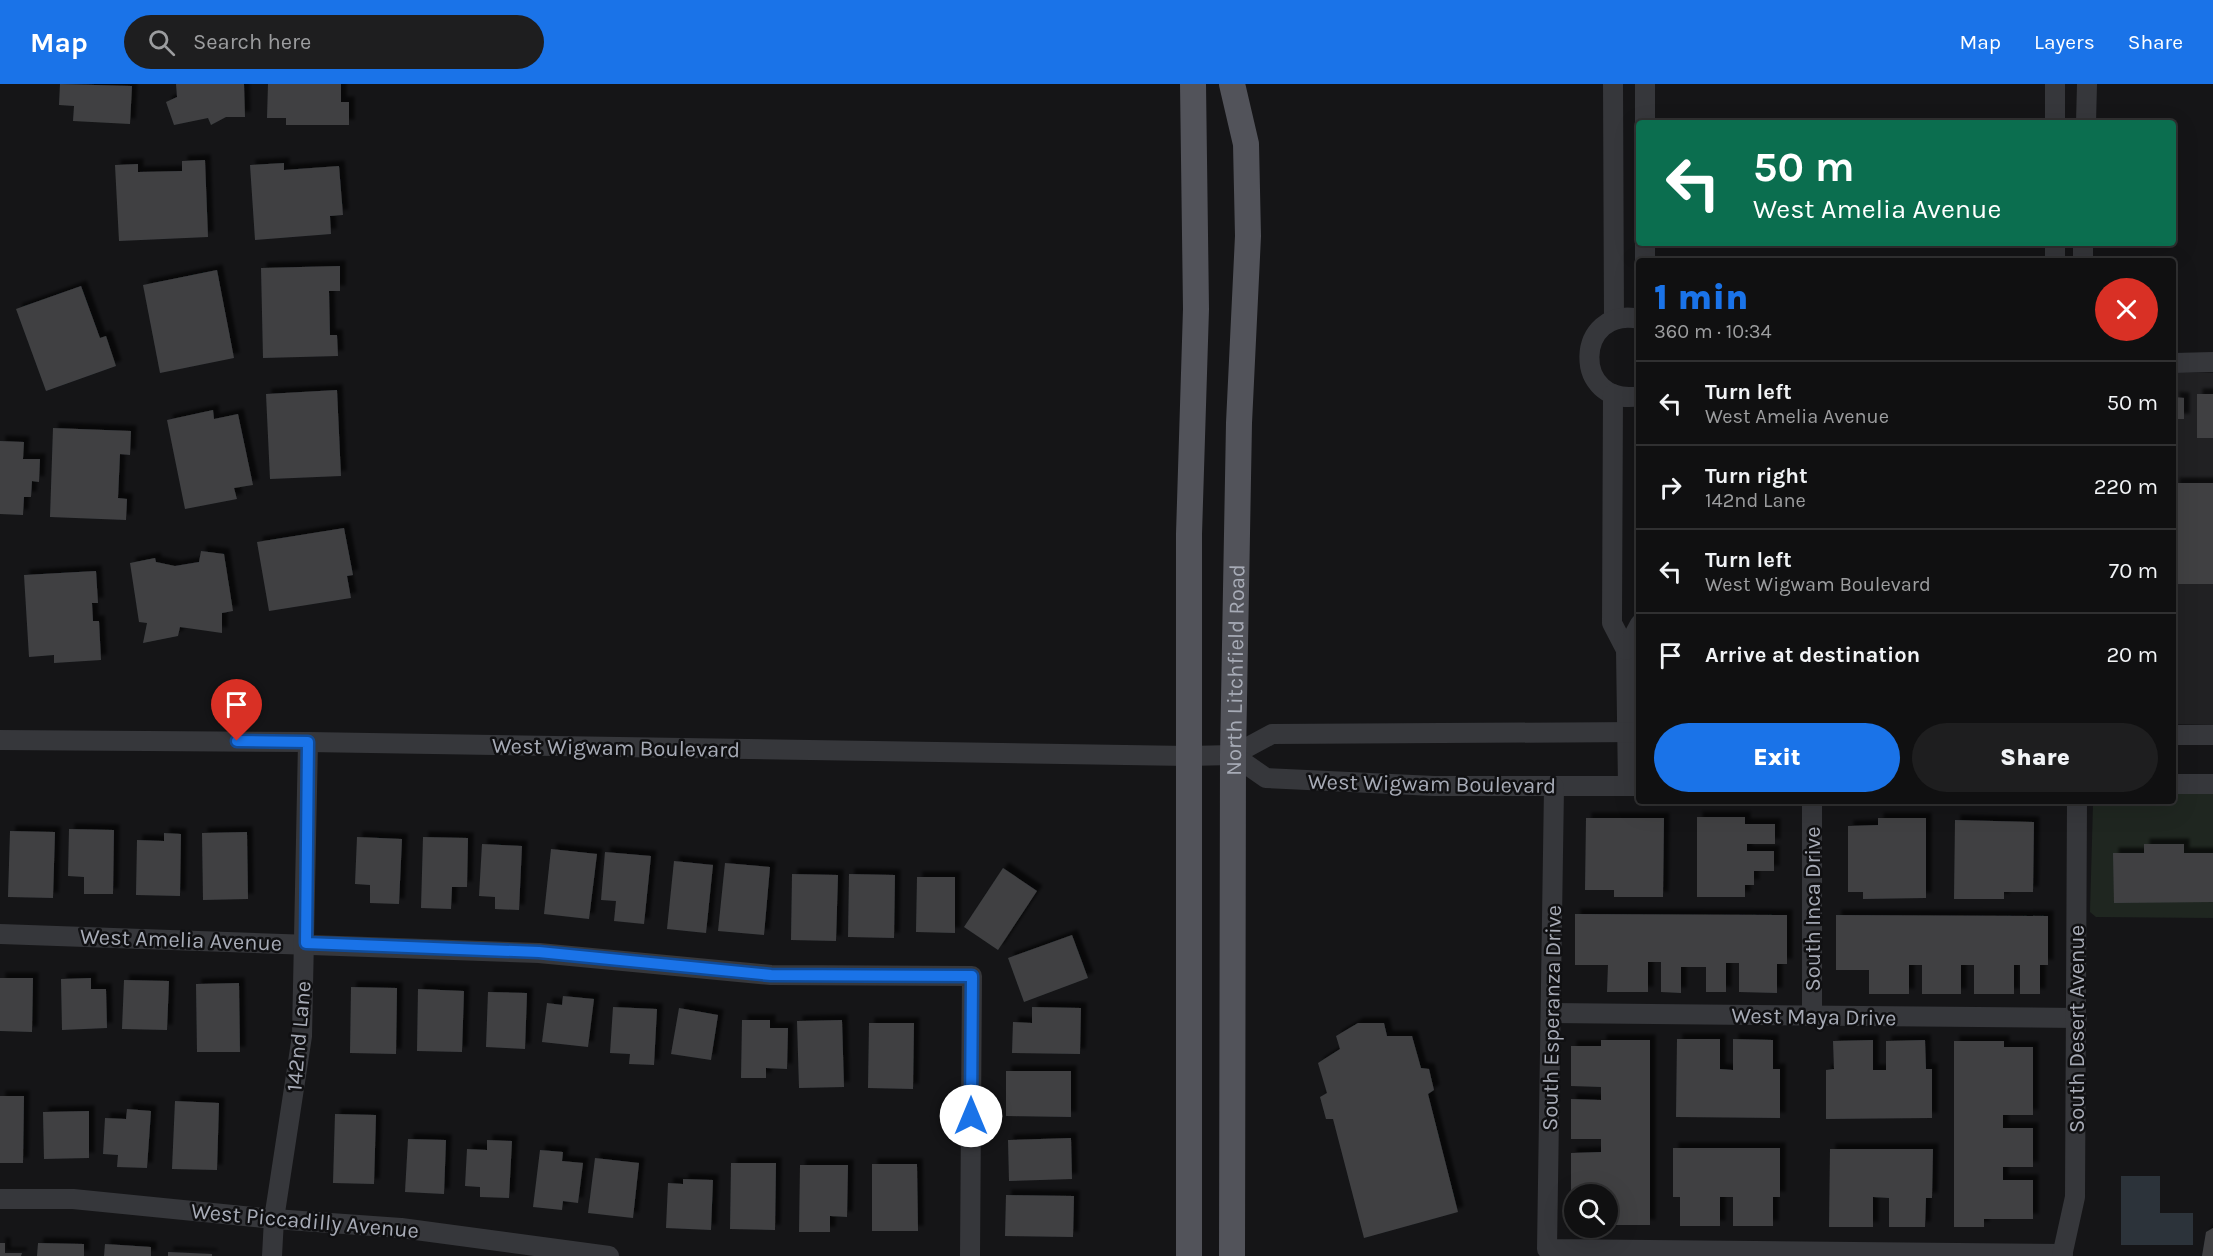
<!DOCTYPE html>
<html lang="en">
<head>
<meta charset="utf-8">
<style>
	:root { --surface:#101011; --page:#1e1e1f; --text:#f1f3f6; --muted:#9c9d9f; --line:#303031; --accent:#1a73e8 }
	body { margin:0; font-family:Karla,sans-serif; background:var(--page); color:var(--text); height:100vh; display:flex; flex-direction:column; font-size:22px; white-space:nowrap }
	* { box-sizing:border-box; margin:0 }
	p { font-size:20px; color:var(--muted) }
	.icon { flex:none; width:33px; height:33px; fill:none; stroke:currentColor; stroke-width:2; stroke-linecap:round; stroke-linejoin:round }
	.map { position:relative; flex:1; overflow:hidden }
	.drawer { position:absolute; left:1636px; top:174px; width:540px; height:546px; display:flex; flex-direction:column; background:var(--surface); border-radius:6px; box-shadow:0 6px 24px #0002,0 0 0 2px var(--line) }
	.drawer>* { flex:none }
	.banner { position:absolute; left:1636px; top:36px; width:540px; height:126px; border-radius:6px; box-shadow:0 6px 24px #0002,0 0 0 2px var(--line); background:#0b6e4f; color:#fff; overflow:hidden }
	.buttons { position:absolute; left:1564px; top:1100px; display:grid; gap:12px }
	.buttons a { display:grid; place-items:center; width:54px; height:54px; border-radius:50%; background:var(--surface); box-shadow:0 6px 24px #0002,0 0 0 2px var(--line); font-size:30px }
	.pin { position:absolute; display:grid; place-items:center; width:51px; height:51px; color:#fff; margin:-62px -26px; border-radius:50% 50% 50% 0; rotate:-45deg; box-shadow:0 0 6px #0007 }
	.pin .icon { rotate:45deg }
	.me { position:absolute; width:66px; margin:-33px; rotate:0deg; stroke-linejoin:round; filter:drop-shadow(0 0 4px #0008) }
	.turn { display:flex; align-items:center; gap:21px; height:126px; padding:0 18px; font-size:27px }
	.turn .icon { width:78px; height:78px; stroke-width:2.5 }
	.turn b { display:block; font-size:42px; line-height:51px }
	.round { display:grid; place-items:center; flex:none; width:63px; height:63px; border-radius:32px; background:var(--page) }
	.summary { display:flex; align-items:center; justify-content:space-between; height:102px; padding:0 18px }
	h1 { font-size:36px; font-weight:800; line-height:45px; color:var(--accent) }
	.button { display:flex; gap:12px; margin-top:auto; padding:12px 18px }
	.button a { flex:1; height:69px; border-radius:36px; background:var(--accent); color:#fff; font-size:24px; font-weight:800; line-height:69px; text-align:center }
	.button a+a { background:var(--page); color:var(--text) }
	ul { padding:0; list-style:none }
	li { display:flex; align-items:center; gap:18px; height:84px; padding:0 18px; border-top:2px solid var(--line) }
	li div { flex:1 }
	li b { display:block; font-size:22px }
	li em { font-style:normal }
	header { display:flex; align-items:center; gap:36px; box-sizing:border-box; height:84px; padding:0 30px; background:var(--accent); color:#fff }
	header strong { font-size:28px }
	nav { display:flex; gap:33px; margin-inline-start:auto; font-size:21px }
	.search { width:420px; height:54px; background:var(--page); display:flex; align-items:center; gap:15px; box-sizing:border-box; padding:0 21px; border-radius:33px; color:var(--muted); font-size:22px }
	.map>svg:first-child { display:block }
	.built { fill:#212123 }
	.green { fill:#1f2620 }
	.water { fill:#2c333a }
	.building { fill:#3f4043; filter:url(#shadow) }
	.lines { fill:none; stroke-linecap:round; stroke-linejoin:round }
	.minor { stroke:#36373b; stroke-width:20 }
	.major { stroke:#52535a; stroke-width:26 }
	.route-casing { stroke:#114b97; stroke-width:15 }
	.route { stroke:#1a73e8; stroke-width:10 }
	.labels { text-anchor:middle; stroke-width:5; stroke-linejoin:round; paint-order:stroke }
	.street-label { font-size:22px; fill:#a7abb6; stroke:#101012 }
</style>
</head>
<body>
<header>
<strong>Map</strong>
<div class="search"><svg class="icon" aria-label="search" viewBox="0 0 24 24"><circle cx="10" cy="10" r="6"/><path d="M15 15l6 6"/></svg>Search here</div>
<nav><a>Map</a><a>Layers</a><a>Share</a></nav>
</header>
<div class="map">
<svg width="2213" height="1172" viewBox="0 0 2213 1172">
	<defs>
		<filter id="shadow"><feDropShadow dx="5.5" dy="-5.5" stdDeviation="1.5" flood-color="#0009"/></filter>
	</defs>
	<rect width="100%" height="100%" fill="#151517"/>
	<!-- built -->
	<path class="built" d="M 2174,289 L 2213,289 L 2213,641 L 2174,640 Z"/>
	<!-- green -->
	<path class="green" d="M 2174,708 L 2213,708 L 2213,834 L 2096,833 L 2090,828 L 2093,720 L 2095,717 L 2174,717 Z"/>
	<!-- water -->
	<path class="water" d="M 2121,1092 L 2160,1092 L 2160,1129 L 2193,1129 L 2193,1161 L 2121,1161 Z"/>
	<!-- building -->
	<g class="building">
		<path d="M 60,0 L 132,2 L 130,40 L 73,37 L 74,22 L 59,21 Z"/>
		<path d="M 176,0 L 244,0 L 245,33 L 226,33 L 211,41 L 208,34 L 174,41 L 166,18 L 177,13 Z"/>
		<path d="M 268,0 L 341,0 L 341,18 L 349,18 L 349,41 L 286,41 L 286,34 L 267,34 Z"/>
		<path d="M 205,76 L 208,153 L 119,157 L 115,81 L 138,80 L 138,88 L 182,87 L 182,77 Z"/>
		<path d="M 284,79 L 284,86 L 339,82 L 343,131 L 330,132 L 331,150 L 255,156 L 250,81 Z"/>
		<path d="M 340,182 L 340,207 L 329,207 L 330,251 L 337,251 L 338,272 L 263,274 L 261,184 Z"/>
		<path d="M 217,186 L 234,274 L 160,289 L 143,201 Z"/>
		<path d="M 81,202 L 100,254 L 106,252 L 116,282 L 46,307 L 16,225 Z"/>
		<path d="M 337,306 L 341,392 L 270,395 L 266,310 Z"/>
		<rect x="2197" y="310" width="16" height="44"/>
		<path d="M 2174,313 L 2184,314 L 2184,335 L 2174,335 Z"/>
		<path d="M 213,326 L 214,335 L 238,330 L 253,401 L 234,404 L 237,415 L 185,425 L 167,336 Z"/>
		<path d="M 53,344 L 131,347 L 130,371 L 120,370 L 118,414 L 127,415 L 126,436 L 50,433 Z"/>
		<path d="M 0,357 L 24,358 L 23,375 L 40,375 L 39,398 L 32,397 L 31,413 L 24,413 L 23,431 L 0,430 Z"/>
		<rect x="2174" y="399" width="39" height="101"/>
		<path d="M 344,444 L 353,491 L 347,492 L 351,514 L 269,527 L 257,458 Z"/>
		<path d="M 201,467 L 224,470 L 233,527 L 222,529 L 222,549 L 180,543 L 178,552 L 143,559 L 147,539 L 139,538 L 130,479 L 155,474 L 156,478 L 175,482 L 199,478 Z"/>
		<path d="M 96,487 L 98,519 L 92,519 L 93,537 L 99,537 L 101,576 L 54,579 L 54,571 L 29,573 L 24,491 Z"/>
		<path d="M 1697,733 L 1745,733 L 1745,740 L 1775,740 L 1775,760 L 1747,760 L 1747,767 L 1774,767 L 1774,787 L 1754,787 L 1754,801 L 1745,801 L 1745,813 L 1697,813 Z"/>
		<path d="M 1586,734 L 1664,734 L 1663,813 L 1614,813 L 1614,806 L 1585,806 Z"/>
		<path d="M 1878,734 L 1926,734 L 1926,814 L 1863,815 L 1863,808 L 1848,808 L 1848,742 L 1878,741 Z"/>
		<path d="M 1955,736 L 2034,738 L 2033,808 L 2004,808 L 2004,815 L 1954,815 Z"/>
		<path d="M 69,745 L 114,746 L 113,810 L 84,810 L 84,793 L 68,792 Z"/>
		<path d="M 10,747 L 55,748 L 53,814 L 8,813 Z"/>
		<path d="M 247,748 L 248,815 L 203,816 L 202,749 Z"/>
		<path d="M 164,749 L 181,750 L 180,812 L 136,811 L 137,756 L 164,757 Z"/>
		<path d="M 357,753 L 402,755 L 399,820 L 370,819 L 370,801 L 355,800 Z"/>
		<path d="M 423,753 L 468,754 L 467,803 L 452,803 L 451,825 L 421,824 Z"/>
		<path d="M 482,760 L 522,762 L 519,826 L 495,825 L 495,813 L 479,812 Z"/>
		<path d="M 2144,760 L 2184,760 L 2184,769 L 2213,769 L 2213,818 L 2114,819 L 2113,769 L 2144,769 Z"/>
		<path d="M 551,765 L 597,770 L 589,835 L 544,830 Z"/>
		<path d="M 605,768 L 651,772 L 644,840 L 614,837 L 616,817 L 601,816 Z"/>
		<path d="M 674,777 L 713,781 L 706,849 L 667,845 Z"/>
		<path d="M 725,779 L 770,783 L 764,851 L 718,847 Z"/>
		<path d="M 1003,784 L 1037,807 L 998,866 L 964,843 Z"/>
		<path d="M 792,790 L 838,791 L 836,857 L 791,856 Z"/>
		<path d="M 849,790 L 895,791 L 894,854 L 848,853 Z"/>
		<path d="M 917,793 L 955,793 L 955,849 L 916,848 Z"/>
		<path d="M 1575,830 L 1787,831 L 1787,880 L 1777,880 L 1777,909 L 1739,908 L 1739,879 L 1726,879 L 1726,908 L 1706,908 L 1706,883 L 1681,883 L 1681,909 L 1661,908 L 1661,878 L 1648,878 L 1648,908 L 1607,908 L 1608,881 L 1575,881 Z"/>
		<path d="M 1836,831 L 2048,832 L 2048,881 L 2040,881 L 2040,910 L 2020,910 L 2020,881 L 2014,881 L 2014,910 L 1974,910 L 1974,881 L 1961,881 L 1961,910 L 1922,910 L 1922,881 L 1909,881 L 1909,910 L 1869,910 L 1869,886 L 1836,886 Z"/>
		<path d="M 1072,851 L 1088,894 L 1024,918 L 1008,874 Z"/>
		<path d="M 0,894 L 33,894 L 32,948 L 0,947 Z"/>
		<path d="M 91,894 L 91,905 L 106,905 L 107,944 L 62,946 L 61,895 Z"/>
		<path d="M 124,896 L 169,897 L 167,946 L 122,945 Z"/>
		<path d="M 239,899 L 240,968 L 197,968 L 196,900 Z"/>
		<path d="M 351,903 L 397,904 L 396,970 L 350,969 Z"/>
		<path d="M 418,905 L 464,907 L 462,968 L 417,967 Z"/>
		<path d="M 488,908 L 527,909 L 525,965 L 486,963 Z"/>
		<path d="M 563,912 L 594,915 L 588,963 L 542,958 L 547,919 L 562,921 Z"/>
		<path d="M 613,923 L 657,925 L 654,981 L 629,980 L 630,970 L 610,969 Z"/>
		<path d="M 1032,923 L 1081,924 L 1080,970 L 1012,969 L 1013,938 L 1032,939 Z"/>
		<path d="M 679,924 L 718,931 L 711,976 L 671,970 Z"/>
		<path d="M 742,936 L 770,936 L 770,944 L 788,944 L 787,985 L 766,984 L 766,994 L 741,994 Z"/>
		<path d="M 842,936 L 844,1003 L 799,1004 L 797,937 Z"/>
		<path d="M 869,939 L 914,939 L 913,1005 L 868,1004 Z"/>
		<path d="M 1358,939 L 1384,939 L 1387,952 L 1412,952 L 1421,984 L 1429,985 L 1434,1006 L 1428,1010 L 1458,1128 L 1364,1154 L 1333,1035 L 1326,1035 L 1320,1013 L 1327,1009 L 1318,979 L 1340,965 L 1336,952 Z"/>
		<path d="M 1677,955 L 1720,955 L 1720,985 L 1733,986 L 1733,955 L 1773,956 L 1773,985 L 1780,985 L 1780,1034 L 1676,1033 Z"/>
		<path d="M 1601,956 L 1650,956 L 1650,1141 L 1608,1141 L 1608,1110 L 1575,1110 L 1575,1134 L 1571,1134 L 1571,1069 L 1601,1068 L 1601,1055 L 1571,1055 L 1571,1015 L 1601,1016 L 1601,1003 L 1571,1002 L 1571,962 L 1601,962 Z"/>
		<path d="M 1873,956 L 1873,986 L 1886,986 L 1886,957 L 1925,956 L 1926,985 L 1932,985 L 1932,1034 L 1826,1035 L 1826,986 L 1834,985 L 1833,957 Z"/>
		<path d="M 1954,957 L 2004,957 L 2004,963 L 2033,963 L 2033,1031 L 2003,1031 L 2003,1044 L 2033,1044 L 2033,1083 L 2003,1083 L 2003,1096 L 2033,1096 L 2033,1135 L 1984,1135 L 1984,1143 L 1954,1143 Z"/>
		<path d="M 1006,987 L 1071,987 L 1071,1033 L 1006,1032 Z"/>
		<path d="M 0,1012 L 24,1012 L 23,1079 L 0,1079 Z"/>
		<path d="M 175,1017 L 219,1019 L 217,1086 L 172,1085 Z"/>
		<path d="M 127,1025 L 151,1027 L 147,1084 L 117,1083 L 118,1071 L 103,1070 L 105,1034 L 126,1035 Z"/>
		<path d="M 89,1027 L 89,1074 L 44,1075 L 43,1028 Z"/>
		<path d="M 335,1030 L 376,1031 L 374,1100 L 333,1099 Z"/>
		<path d="M 1071,1054 L 1072,1095 L 1009,1097 L 1008,1056 Z"/>
		<path d="M 408,1055 L 446,1056 L 444,1110 L 405,1108 Z"/>
		<path d="M 487,1056 L 512,1057 L 509,1114 L 480,1113 L 480,1103 L 465,1102 L 467,1065 L 487,1066 Z"/>
		<path d="M 1673,1064 L 1780,1064 L 1780,1113 L 1773,1113 L 1773,1142 L 1733,1142 L 1733,1113 L 1720,1113 L 1720,1142 L 1680,1142 L 1680,1113 L 1673,1113 Z"/>
		<path d="M 1830,1065 L 1933,1065 L 1932,1114 L 1926,1114 L 1925,1143 L 1889,1143 L 1889,1114 L 1873,1113 L 1873,1143 L 1829,1143 Z"/>
		<path d="M 540,1066 L 563,1068 L 562,1077 L 583,1079 L 578,1119 L 563,1117 L 562,1126 L 533,1123 Z"/>
		<path d="M 595,1074 L 639,1079 L 633,1134 L 588,1129 Z"/>
		<path d="M 731,1079 L 776,1079 L 775,1146 L 730,1145 Z"/>
		<path d="M 872,1080 L 917,1080 L 918,1147 L 872,1147 Z"/>
		<path d="M 800,1081 L 848,1081 L 847,1133 L 830,1132 L 830,1148 L 799,1148 Z"/>
		<path d="M 683,1095 L 713,1096 L 711,1146 L 666,1144 L 668,1099 L 683,1100 Z"/>
		<path d="M 1006,1111 L 1074,1112 L 1073,1153 L 1005,1152 Z"/>
		<path d="M 2213,1144 L 2213,1172 L 2202,1172 L 2206,1148 Z"/>
		<path d="M 0,1159 L 5,1159 L 5,1169 L 22,1169 L 21,1172 L 0,1172 Z"/>
		<path d="M 38,1159 L 84,1160 L 84,1172 L 37,1172 Z"/>
		<path d="M 105,1160 L 151,1163 L 151,1172 L 104,1172 Z"/>
		<path d="M 168,1168 L 212,1170 L 212,1172 L 168,1172 Z"/>
	</g>
	<g class="lines">
		<!-- minor -->
		<g class="minor">
			<path d="M 1613,0 L 1614,236"/>
			<path d="M 1645,39 L 1645,0"/>
			<path d="M 2055,39 L 2055,0"/>
			<path d="M 2086,39 L 2087,0"/>
			<path d="M 2055,159 L 2055,177"/>
			<path d="M 1645,177 L 1645,159"/>
			<path d="M 2083,177 L 2083,159"/>
			<path d="M 1640,235 C 1574,221 1571,324 1640,312"/>
			<path d="M 2174,279 L 2213,278"/>
			<path d="M 1613,310 L 1612,539 L 1626,566 L 1628,702"/>
			<path d="M 1626,566 L 1640,540"/>
			<path d="M 2174,651 L 2213,651"/>
			<path d="M 0,656 L 308,658 L 1188,672 L 1233,671 L 1272,650 L 1640,648"/>
			<path d="M 1233,671 L 1266,694 L 1434,702 L 1640,702"/>
			<path d="M 2174,700 L 2213,700"/>
			<path d="M 1554,703 L 1547,1165 L 2063,1170"/>
			<path d="M 0,850 L 539,869 L 771,891 L 972,892 L 970,1172"/>
			<path d="M 1551,929 L 2077,934"/>
			<path d="M 1812,932 L 1812,717"/>
			<path d="M 0,1115 L 73,1115 L 274,1135 L 401,1144 L 609,1172"/>
			<path d="M 272,1172 L 274,1135 L 302,952 L 308,658"/>
			<path d="M 2062,1172 L 2075,1113 L 2077,717"/>
		</g>
		<!-- major -->
		<g class="major">
			<path d="M 1189,1172 L 1189,450 L 1196,225 L 1193,0"/>
			<path id="s1" d="M 1232,1172 L 1233,671 L 1239,339 L 1248,152 L 1246,60 L 1232,0"/>
		</g>
	</g>
	<g class="lines">
		<!-- route casing -->
		<g class="route-casing">
			<path id="route" d="M 237,657 L 308,658 L 306,859 L 539,868 L 771,891 L 972,892 L 971,1032"/>
		</g>
		<!-- route -->
		<use href="#route" class="route"/>
	</g>
	<g class="labels">
		<!-- street labels -->
		<g class="street-label">
			<text dy="8" stroke="none"><textPath href="#s1" startOffset="586">North Litchfield Road</textPath></text>
			<text transform="translate(616 663) rotate(1)" y="8">West Wigwam Boulevard</text>
			<text transform="translate(1432 699) rotate(1)" y="8">West Wigwam Boulevard</text>
			<text transform="translate(1812 825) rotate(-90)" y="8">South Inca Drive</text>
			<text transform="translate(181 855) rotate(2)" y="8">West Amelia Avenue</text>
			<text transform="translate(1814 932) rotate(1)" y="8">West Maya Drive</text>
			<text transform="translate(1551 934) rotate(-89)" y="8">South Esperanza Drive</text>
			<text transform="translate(2076 945) rotate(-90)" y="8">South Desert Avenue</text>
			<text transform="translate(298 952) rotate(-85)" y="8">142nd Lane</text>
			<text transform="translate(305 1136) rotate(5)" y="8">West Piccadilly Avenue</text>
		</g>
	</g>
</svg>
<div class="buttons">
<a><svg class="icon" aria-label="search" viewBox="0 0 24 24"><circle cx="10" cy="10" r="6"/><path d="M15 15l6 6"/></svg></a>
</div>
<div class="pin" style="left:237px;top:657px;background:#d93025"><svg class="icon" aria-label="arrive" viewBox="0 0 24 24"><path d="M6 21V4h12l-3 4 3 4H6"/></svg></div>
<svg class="me" style="left:971px;top:1032px" viewBox="-20 -20 40 40"><circle r="19" fill="#fff"/><path d="M0-13L10 11 0 6-10 11z" fill="#1a73e8"/></svg>
<div class="banner">
<div class="turn"><svg class="icon" aria-label="left" viewBox="0 0 24 24"><path d="M17 20v-9H6M10 6l-5 5 5 5"/></svg><div><b>50 m</b>West Amelia Avenue</div></div>
</div>
<section class="drawer">
<div class="summary"><div><h1>1 min</h1><p>360 m · 10:34</p></div><a class="round" style="background:#d93025;color:#fff"><svg class="icon" aria-label="close" viewBox="0 0 24 24"><path d="M6 6l12 12M18 6L6 18"/></svg></a></div>
<ul>
<li><svg class="icon" aria-label="left" viewBox="0 0 24 24"><path d="M17 20v-9H6M10 6l-5 5 5 5"/></svg><div><b>Turn left</b><p>West Amelia Avenue</p></div><em>50 m</em></li>
<li><svg class="icon" aria-label="right" viewBox="0 0 24 24"><path d="M7 20v-9h11M14 6l5 5-5 5"/></svg><div><b>Turn right</b><p>142nd Lane</p></div><em>220 m</em></li>
<li><svg class="icon" aria-label="left" viewBox="0 0 24 24"><path d="M17 20v-9H6M10 6l-5 5 5 5"/></svg><div><b>Turn left</b><p>West Wigwam Boulevard</p></div><em>70 m</em></li>
<li><svg class="icon" aria-label="arrive" viewBox="0 0 24 24"><path d="M6 21V4h12l-3 4 3 4H6"/></svg><div><b>Arrive at destination</b></div><em>20 m</em></li>
</ul>
<div class="button"><a>Exit</a><a>Share</a></div>
</section>
</div>
</body>
</html>
